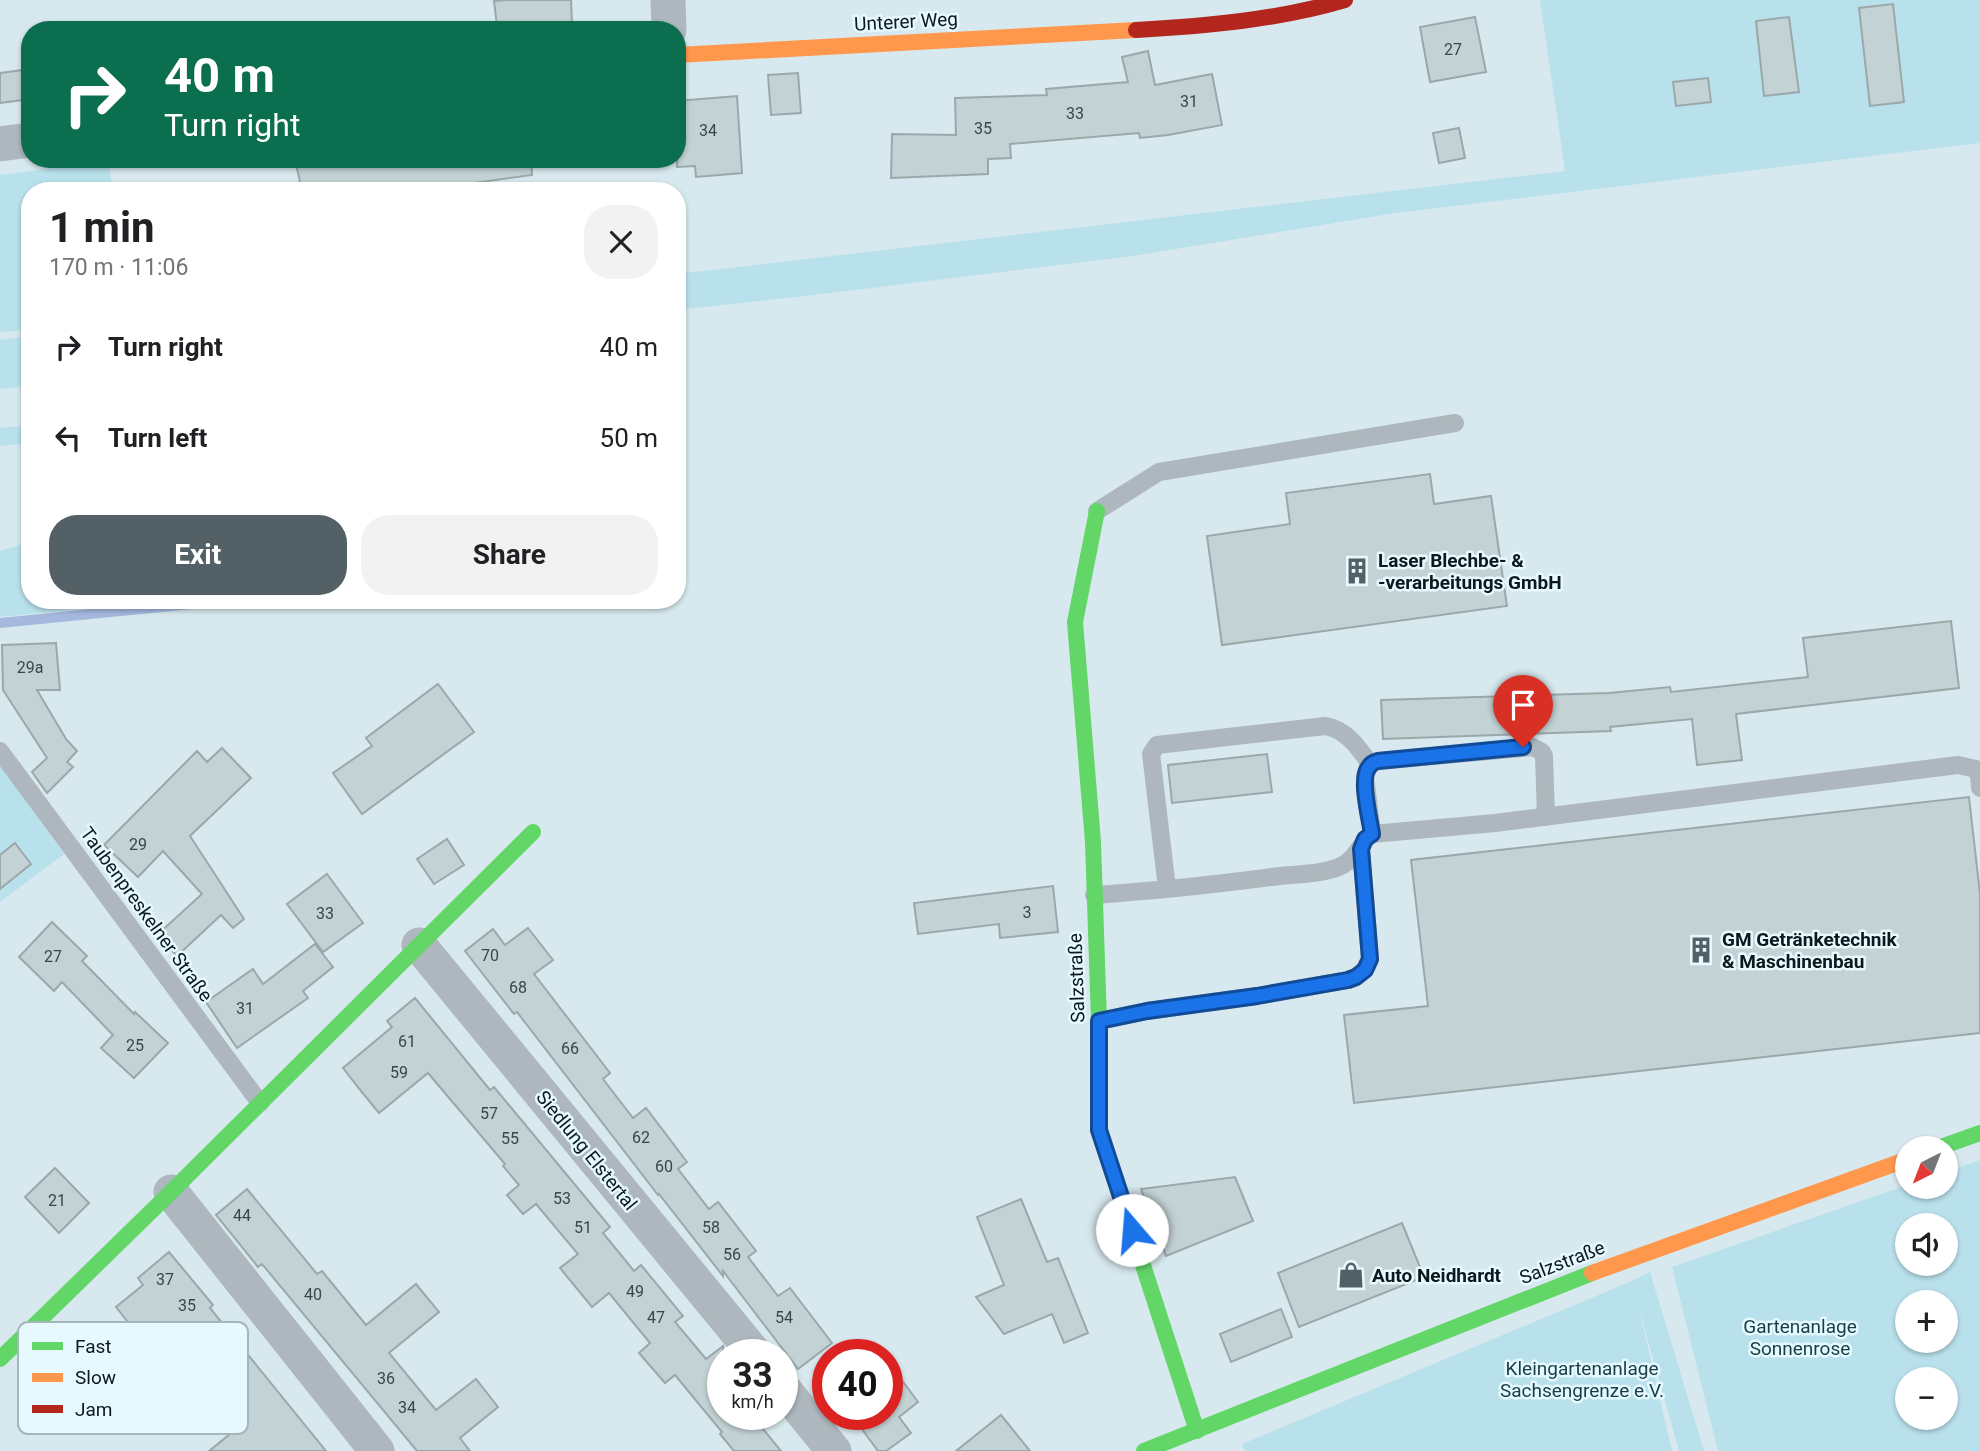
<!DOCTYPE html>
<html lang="en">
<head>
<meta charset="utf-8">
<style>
	:root { --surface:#fff; --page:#f2f2f2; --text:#202124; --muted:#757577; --accent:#536166 }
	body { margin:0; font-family:Roboto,sans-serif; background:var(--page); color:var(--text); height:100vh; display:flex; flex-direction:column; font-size:26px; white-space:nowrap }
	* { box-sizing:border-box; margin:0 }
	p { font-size:23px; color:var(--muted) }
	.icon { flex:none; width:38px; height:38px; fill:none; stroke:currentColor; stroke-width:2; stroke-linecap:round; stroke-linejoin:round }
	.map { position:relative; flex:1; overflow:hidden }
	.side { position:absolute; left:21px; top:182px; width:665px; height:427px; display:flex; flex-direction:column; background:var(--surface); border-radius:28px; box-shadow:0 2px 5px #0004 }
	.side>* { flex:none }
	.hud { position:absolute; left:21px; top:21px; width:665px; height:147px; border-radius:28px; box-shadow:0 2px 5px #0004; background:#0b6e4f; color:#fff; overflow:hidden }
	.needle { width:46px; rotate:222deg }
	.buttons { position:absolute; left:1895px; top:1136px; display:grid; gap:14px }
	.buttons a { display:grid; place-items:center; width:63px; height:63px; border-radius:50%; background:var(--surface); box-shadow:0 2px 5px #0004; font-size:35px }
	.speed { position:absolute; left:707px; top:1339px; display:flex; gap:14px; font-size:35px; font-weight:700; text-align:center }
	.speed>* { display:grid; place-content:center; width:91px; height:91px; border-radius:50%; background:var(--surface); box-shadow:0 2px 5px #0004; line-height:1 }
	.speed small { font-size:18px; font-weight:400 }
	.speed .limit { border:10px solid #d22; background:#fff; color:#111 }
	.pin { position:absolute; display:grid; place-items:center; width:60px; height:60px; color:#fff; margin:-72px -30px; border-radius:50% 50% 50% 0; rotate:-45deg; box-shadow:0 0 7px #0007 }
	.pin .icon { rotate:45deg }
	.me { position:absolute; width:77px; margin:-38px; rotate:342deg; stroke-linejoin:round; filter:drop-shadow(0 0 5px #0008) }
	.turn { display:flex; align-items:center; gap:24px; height:147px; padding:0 28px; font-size:32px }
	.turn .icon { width:91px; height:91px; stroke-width:2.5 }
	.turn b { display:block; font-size:49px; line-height:60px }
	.round { display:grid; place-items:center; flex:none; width:74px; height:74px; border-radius:28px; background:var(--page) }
	.summary { display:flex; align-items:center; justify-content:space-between; height:119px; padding:0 28px }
	h1 { font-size:42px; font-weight:700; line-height:52px }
	.cta { display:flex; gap:14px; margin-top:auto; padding:14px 28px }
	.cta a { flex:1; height:80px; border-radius:28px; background:var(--accent); color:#fff; font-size:28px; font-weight:700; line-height:80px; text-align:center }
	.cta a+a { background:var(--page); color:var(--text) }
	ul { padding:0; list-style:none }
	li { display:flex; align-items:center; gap:21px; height:91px; padding:0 28px }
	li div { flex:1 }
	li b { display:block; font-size:26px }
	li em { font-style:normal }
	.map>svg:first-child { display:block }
	.green { fill:#b9e1ec; fill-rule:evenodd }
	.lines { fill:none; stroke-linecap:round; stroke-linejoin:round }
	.stream { stroke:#a5b9df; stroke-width:10 }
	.building { fill:#c3d2d4; stroke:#9aa8aa; stroke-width:2 }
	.lane { stroke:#adb7bd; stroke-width:18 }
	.street { stroke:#adb7bd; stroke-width:35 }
	.fast { stroke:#63d668; stroke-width:16 }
	.slow { stroke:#ff974d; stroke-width:16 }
	.jam { stroke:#b3261e; stroke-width:16 }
	.route-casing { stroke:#114b97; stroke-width:18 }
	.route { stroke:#1a73e8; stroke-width:12 }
	.labels { text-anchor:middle; stroke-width:5; stroke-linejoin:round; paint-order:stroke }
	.number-label { font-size:16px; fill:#3a464a }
	.street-label { font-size:19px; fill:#0c181c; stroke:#e5f9ff }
	.poi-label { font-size:19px; font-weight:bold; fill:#0c181c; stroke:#e5f9ff; text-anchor:start }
	.park-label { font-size:19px; fill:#183d46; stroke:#e5f9ff }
	.key { fill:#e5f9ff; stroke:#a4b6bb; stroke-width:2 }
	.key-label { font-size:19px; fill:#0c181c }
</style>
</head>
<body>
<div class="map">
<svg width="1980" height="1451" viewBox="0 0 1980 1451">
	<rect width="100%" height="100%" fill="#d7e9ee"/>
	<!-- green -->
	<g class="green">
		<path d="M 1540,0 L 1980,0 L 1980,143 L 1396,213 L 1133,256 L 814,295 L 677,310 L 677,274 L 1565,171 Z"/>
		<path d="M 109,161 L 112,191 L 30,191 L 30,330 L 0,332 L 0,175 Z"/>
		<path d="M 30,336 L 30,386 L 0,389 L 0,340 Z"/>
		<path d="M 30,425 L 30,443 L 0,446 L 0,428 Z"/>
		<path d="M 30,539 L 30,600 L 164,600 L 0,617 L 0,551 L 17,546 Z"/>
		<path d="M 0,765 L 64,854 L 0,902 Z"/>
		<path d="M 1980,1160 L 1980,1451 L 1718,1451 L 1672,1267 L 1907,1185 L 1946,1186 L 1946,1172 ZM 1946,1225 L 1946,1264 L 1908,1264 L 1908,1225 ZM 1946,1302 L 1946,1340 L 1908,1340 L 1908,1302 ZM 1908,1379 L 1946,1379 L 1946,1418 L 1908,1418 Z"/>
		<path d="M 1650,1272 L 1704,1451 L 1679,1451 L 1639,1309 L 1672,1451 L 1245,1451 L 1242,1444 L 1632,1281 Z"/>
	</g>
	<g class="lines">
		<!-- stream -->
		<path class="stream" d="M 0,623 L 232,600"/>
	</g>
	<!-- building -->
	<g class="building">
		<path d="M 508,0 L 571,0 L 572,24 L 497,26 L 494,1 Z"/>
		<path d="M 1893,4 L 1904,102 L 1870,106 L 1859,8 Z"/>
		<path d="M 1475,17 L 1486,72 L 1430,82 L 1420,27 Z"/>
		<path d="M 1789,17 L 1799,92 L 1764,96 L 1756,21 Z"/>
		<path d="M 1148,51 L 1155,85 L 1212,74 L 1222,125 L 1168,135 L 1140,138 L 1139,133 L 1010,144 L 1011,158 L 988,159 L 988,174 L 891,178 L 892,134 L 956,135 L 955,98 L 1047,95 L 1046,89 L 1128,82 L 1122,57 Z"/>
		<path d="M 30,69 L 30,99 L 0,103 L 0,73 Z"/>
		<path d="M 798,73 L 801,113 L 771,115 L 768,75 Z"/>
		<path d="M 1708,78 L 1711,102 L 1676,106 L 1673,82 Z"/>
		<path d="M 737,96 L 742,173 L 696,177 L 695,166 L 677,167 L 677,101 Z"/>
		<path d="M 1459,128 L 1465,158 L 1439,163 L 1433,133 Z"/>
		<path d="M 321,159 L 531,159 L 532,175 L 444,187 L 444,191 L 302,191 L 296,164 Z"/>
		<path d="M 1430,474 L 1434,504 L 1491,496 L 1507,606 L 1222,645 L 1207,536 L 1290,524 L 1286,493 Z"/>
		<path d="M 1951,621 L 1959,688 L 1736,714 L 1742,760 L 1697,765 L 1692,719 L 1610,727 L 1611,731 L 1383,739 L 1381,700 L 1609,693 L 1670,687 L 1671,692 L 1808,677 L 1803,638 Z"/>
		<path d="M 56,643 L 60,690 L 37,690 L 66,739 L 77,751 L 67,762 L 73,767 L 47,793 L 32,772 L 47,758 L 3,690 L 2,645 Z"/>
		<path d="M 438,684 L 474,732 L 362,814 L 333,773 L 372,746 L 366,738 Z"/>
		<path d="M 222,748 L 251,778 L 190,836 L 244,919 L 233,928 L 221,915 L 177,956 L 157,935 L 202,894 L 163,851 L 138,877 L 104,845 L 197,751 L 207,762 Z"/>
		<path d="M 1267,754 L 1272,792 L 1172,803 L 1168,765 Z"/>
		<path d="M 1969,797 L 1980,894 L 1980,1033 L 1354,1103 L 1344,1015 L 1428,1006 L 1411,860 Z"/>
		<path d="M 447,839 L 464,865 L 434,884 L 417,859 Z"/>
		<path d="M 15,843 L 31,864 L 0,889 L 0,855 Z"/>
		<path d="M 327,874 L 363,923 L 323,952 L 287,904 Z"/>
		<path d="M 1053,886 L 1058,932 L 1000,938 L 999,924 L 918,934 L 914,903 Z"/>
		<path d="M 52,922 L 87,956 L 82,961 L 134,1014 L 135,1012 L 168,1043 L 134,1078 L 101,1048 L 113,1035 L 62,982 L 54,991 L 19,957 Z"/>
		<path d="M 528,928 L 553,960 L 534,974 L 610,1073 L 603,1079 L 633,1118 L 646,1108 L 687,1162 L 678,1169 L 709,1209 L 718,1202 L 756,1251 L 748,1257 L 778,1296 L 790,1288 L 832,1343 L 798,1369 L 723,1271 L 723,1276 L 659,1194 L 658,1195 L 517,1012 L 514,1014 L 465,951 L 493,929 L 505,945 Z"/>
		<path d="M 315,944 L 333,967 L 303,991 L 308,998 L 237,1048 L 206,1002 L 253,969 L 263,984 Z"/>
		<path d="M 415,998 L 490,1090 L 494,1087 L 610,1227 L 603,1233 L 634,1271 L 641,1265 L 683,1316 L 675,1322 L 706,1359 L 723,1346 L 723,1414 L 751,1414 L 781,1451 L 734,1451 L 720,1434 L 722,1432 L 675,1375 L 665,1383 L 639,1353 L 650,1343 L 609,1293 L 592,1307 L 560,1268 L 578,1254 L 536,1204 L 523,1214 L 507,1195 L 519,1185 L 503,1166 L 505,1164 L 428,1073 L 379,1113 L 361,1091 L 343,1068 L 392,1027 L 387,1021 Z"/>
		<path d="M 55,1168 L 89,1203 L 59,1233 L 25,1197 Z"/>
		<path d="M 1235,1177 L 1253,1221 L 1166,1256 L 1141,1189 Z"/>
		<path d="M 247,1189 L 317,1274 L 322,1271 L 366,1325 L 416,1284 L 439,1312 L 389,1353 L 436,1410 L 476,1379 L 498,1407 L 460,1438 L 470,1451 L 417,1451 L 262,1264 L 258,1267 L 216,1215 Z"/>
		<path d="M 1021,1199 L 1047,1262 L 1058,1258 L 1088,1333 L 1064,1343 L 1052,1314 L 1004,1334 L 976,1297 L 1004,1285 L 977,1217 Z"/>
		<path d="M 1402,1223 L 1424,1277 L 1299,1327 L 1278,1273 Z"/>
		<path d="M 169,1252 L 213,1305 L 210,1308 L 326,1451 L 209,1451 L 235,1430 L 223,1415 L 235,1405 L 189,1349 L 165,1369 L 116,1307 L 143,1285 L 138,1278 Z"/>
		<path d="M 1281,1309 L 1292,1337 L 1231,1362 L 1220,1334 Z"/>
		<path d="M 887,1360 L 918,1402 L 899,1417 L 911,1433 L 886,1451 L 878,1451 L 851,1414 L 887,1414 Z"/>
		<path d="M 1001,1415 L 1030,1451 L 956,1451 Z"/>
	</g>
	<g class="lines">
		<!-- lane -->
		<g class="lane">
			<path d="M 1097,511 L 1159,472 L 1455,423"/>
			<path d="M 0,751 L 260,1103"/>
			<path d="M 1372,834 L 1365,776 L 1370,764 L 1378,761 L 1533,747 L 1542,752 L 1544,756 L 1546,817"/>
			<path d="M 1167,888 L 1151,754 L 1157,745 L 1325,726 C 1346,729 1359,748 1370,764"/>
			<path d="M 1094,895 C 1156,891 1219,884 1280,876 C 1300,874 1326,874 1343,865 C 1359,856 1360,842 1372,834 L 1495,823 L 1958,765 L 1976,769 L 1979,776 L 1980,788"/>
			<path d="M 1099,1021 L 1147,1011 L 1257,996 L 1348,980 L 1356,977 L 1365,969 L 1370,959 L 1361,849"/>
		</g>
		<!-- street -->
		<g class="street">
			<path d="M 668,0 L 669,30"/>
			<path d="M 0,144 L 30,140"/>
			<path d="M 419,945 L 755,1354"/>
			<path d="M 171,1192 L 377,1451"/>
			<path d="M 782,1387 L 834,1451"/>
		</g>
		<!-- fast -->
		<g class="fast">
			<path d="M 1097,511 L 1075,622 L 1093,842 L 1099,1021 L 1099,1130 L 1197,1431"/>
			<path d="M 1938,1148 L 1980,1133"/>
			<path d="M 0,1359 L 171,1192 L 533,832"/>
			<path d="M 1144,1451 L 1592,1273"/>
		</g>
		<!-- slow -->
		<g class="slow">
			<path d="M 677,55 L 1136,30"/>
			<path d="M 1592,1273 L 1908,1159"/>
		</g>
		<!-- jam -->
		<path class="jam" d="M 1136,30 C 1206,26 1277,20 1345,0"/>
	</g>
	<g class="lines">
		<!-- route casing -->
		<g class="route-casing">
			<path id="route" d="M 1132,1230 L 1099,1130 L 1099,1021 L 1147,1011 L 1257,996 L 1348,980 L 1356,977 L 1365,970 L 1370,959 L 1361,849 L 1365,839 L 1372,834 C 1370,819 1359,778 1369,767 C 1371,763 1374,762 1378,761 L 1523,747"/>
		</g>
		<!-- route -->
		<use href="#route" class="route"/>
	</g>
	<!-- icons -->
	<defs>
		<g id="building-bare" transform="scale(2.1)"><path d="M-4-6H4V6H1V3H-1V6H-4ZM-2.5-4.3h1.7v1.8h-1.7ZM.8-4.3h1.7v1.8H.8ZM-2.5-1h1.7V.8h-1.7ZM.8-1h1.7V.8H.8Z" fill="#536166" stroke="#e5f9ff" stroke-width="2.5" paint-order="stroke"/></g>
		<g id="shop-bare" transform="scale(2.1)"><path d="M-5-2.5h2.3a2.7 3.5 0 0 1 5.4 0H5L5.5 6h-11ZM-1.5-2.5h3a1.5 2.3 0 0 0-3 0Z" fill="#536166" stroke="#e5f9ff" stroke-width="2.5" paint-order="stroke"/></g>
	</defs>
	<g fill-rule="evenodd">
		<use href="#building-bare" x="1357" y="571"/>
		<use href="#building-bare" x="1701" y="950"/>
		<use href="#shop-bare" x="1351" y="1275"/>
	</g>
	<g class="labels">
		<!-- number labels -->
		<g class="number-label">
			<text x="1453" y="55">27</text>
			<text x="1189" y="107">31</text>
			<text x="1075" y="119">33</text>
			<text x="983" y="134">35</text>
			<text x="708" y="136">34</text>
			<text x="30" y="673">29a</text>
			<text x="138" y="850">29</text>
			<text x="1027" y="918">3</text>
			<text x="325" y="919">33</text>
			<text x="490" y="961">70</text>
			<text x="53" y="962">27</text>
			<text x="518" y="993">68</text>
			<text x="245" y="1014">31</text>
			<text x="407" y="1047">61</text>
			<text x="135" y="1051">25</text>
			<text x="570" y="1054">66</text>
			<text x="399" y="1078">59</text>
			<text x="489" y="1119">57</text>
			<text x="641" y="1143">62</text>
			<text x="510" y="1144">55</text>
			<text x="664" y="1172">60</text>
			<text x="562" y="1204">53</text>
			<text x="57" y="1206">21</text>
			<text x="242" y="1221">44</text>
			<text x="583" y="1233">51</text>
			<text x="711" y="1233">58</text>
			<text x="732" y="1260">56</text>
			<text x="165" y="1285">37</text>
			<text x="635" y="1297">49</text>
			<text x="313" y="1300">40</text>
			<text x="187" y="1311">35</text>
			<text x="656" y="1323">47</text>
			<text x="784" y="1323">54</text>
			<text x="386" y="1384">36</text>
			<text x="407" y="1413">34</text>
		</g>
		<!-- street labels -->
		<g class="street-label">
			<text transform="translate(906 21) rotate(-3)" y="7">Unterer Weg</text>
			<text transform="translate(147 914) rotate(54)" y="7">Taubenpreskelner Straße</text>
			<text transform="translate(1076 978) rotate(-92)" y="7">Salzstraße</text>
			<text transform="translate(587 1150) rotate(51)" y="7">Siedlung Elstertal</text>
			<text transform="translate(1562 1262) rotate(-21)" y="7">Salzstraße</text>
		</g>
		<!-- poi labels -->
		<g class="poi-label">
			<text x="1378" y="567">Laser Blechbe- &amp;<tspan x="1378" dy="22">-verarbeitungs GmbH</tspan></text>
			<text x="1722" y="946">GM Getränketechnik<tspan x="1722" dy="22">&amp; Maschinenbau</tspan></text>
			<text x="1372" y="1282">Auto Neidhardt</text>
		</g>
		<!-- park labels -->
		<g class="park-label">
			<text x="1800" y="1333">Gartenanlage<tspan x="1800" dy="22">Sonnenrose</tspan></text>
			<text x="1582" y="1375">Kleingartenanlage<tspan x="1582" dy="22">Sachsengrenze e.V.</tspan></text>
		</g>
	</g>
	<!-- legend -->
	<rect x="18" y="1322" width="230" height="112" rx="10" class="key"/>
	<rect x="32" y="1342" width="31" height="8" fill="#63d668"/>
	<rect x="32" y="1373" width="31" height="9" fill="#ff974d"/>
	<rect x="32" y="1405" width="31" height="8" fill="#b3261e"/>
	<g class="key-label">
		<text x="75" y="1353">Fast</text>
		<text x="75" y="1384">Slow</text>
		<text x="75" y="1416">Jam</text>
	</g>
</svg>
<div class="buttons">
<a><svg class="needle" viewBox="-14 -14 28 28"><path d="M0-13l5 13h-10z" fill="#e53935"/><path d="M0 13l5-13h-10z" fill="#757577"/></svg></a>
<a><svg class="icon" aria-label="sound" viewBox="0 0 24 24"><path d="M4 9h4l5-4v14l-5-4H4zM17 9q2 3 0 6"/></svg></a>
<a>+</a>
<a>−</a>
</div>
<div class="speed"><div>33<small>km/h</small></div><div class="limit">40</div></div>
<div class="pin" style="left:1523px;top:747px;background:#d93025"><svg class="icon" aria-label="arrive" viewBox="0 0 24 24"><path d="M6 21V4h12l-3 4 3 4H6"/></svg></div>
<svg class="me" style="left:1132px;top:1230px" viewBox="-20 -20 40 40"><circle r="19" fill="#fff"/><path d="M0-13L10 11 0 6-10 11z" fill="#1a73e8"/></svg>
<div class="hud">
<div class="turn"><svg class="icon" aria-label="right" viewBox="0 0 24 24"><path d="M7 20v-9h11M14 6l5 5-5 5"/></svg><div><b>40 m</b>Turn right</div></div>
</div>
<section class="side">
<div class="summary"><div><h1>1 min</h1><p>170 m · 11:06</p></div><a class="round"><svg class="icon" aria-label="close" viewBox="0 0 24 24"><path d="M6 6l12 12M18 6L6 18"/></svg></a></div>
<ul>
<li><svg class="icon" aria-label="right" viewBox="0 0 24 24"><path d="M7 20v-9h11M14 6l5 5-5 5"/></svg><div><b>Turn right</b></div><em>40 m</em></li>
<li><svg class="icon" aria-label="left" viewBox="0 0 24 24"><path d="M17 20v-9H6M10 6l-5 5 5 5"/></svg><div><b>Turn left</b></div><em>50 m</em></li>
</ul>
<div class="cta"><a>Exit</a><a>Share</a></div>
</section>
</div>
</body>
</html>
